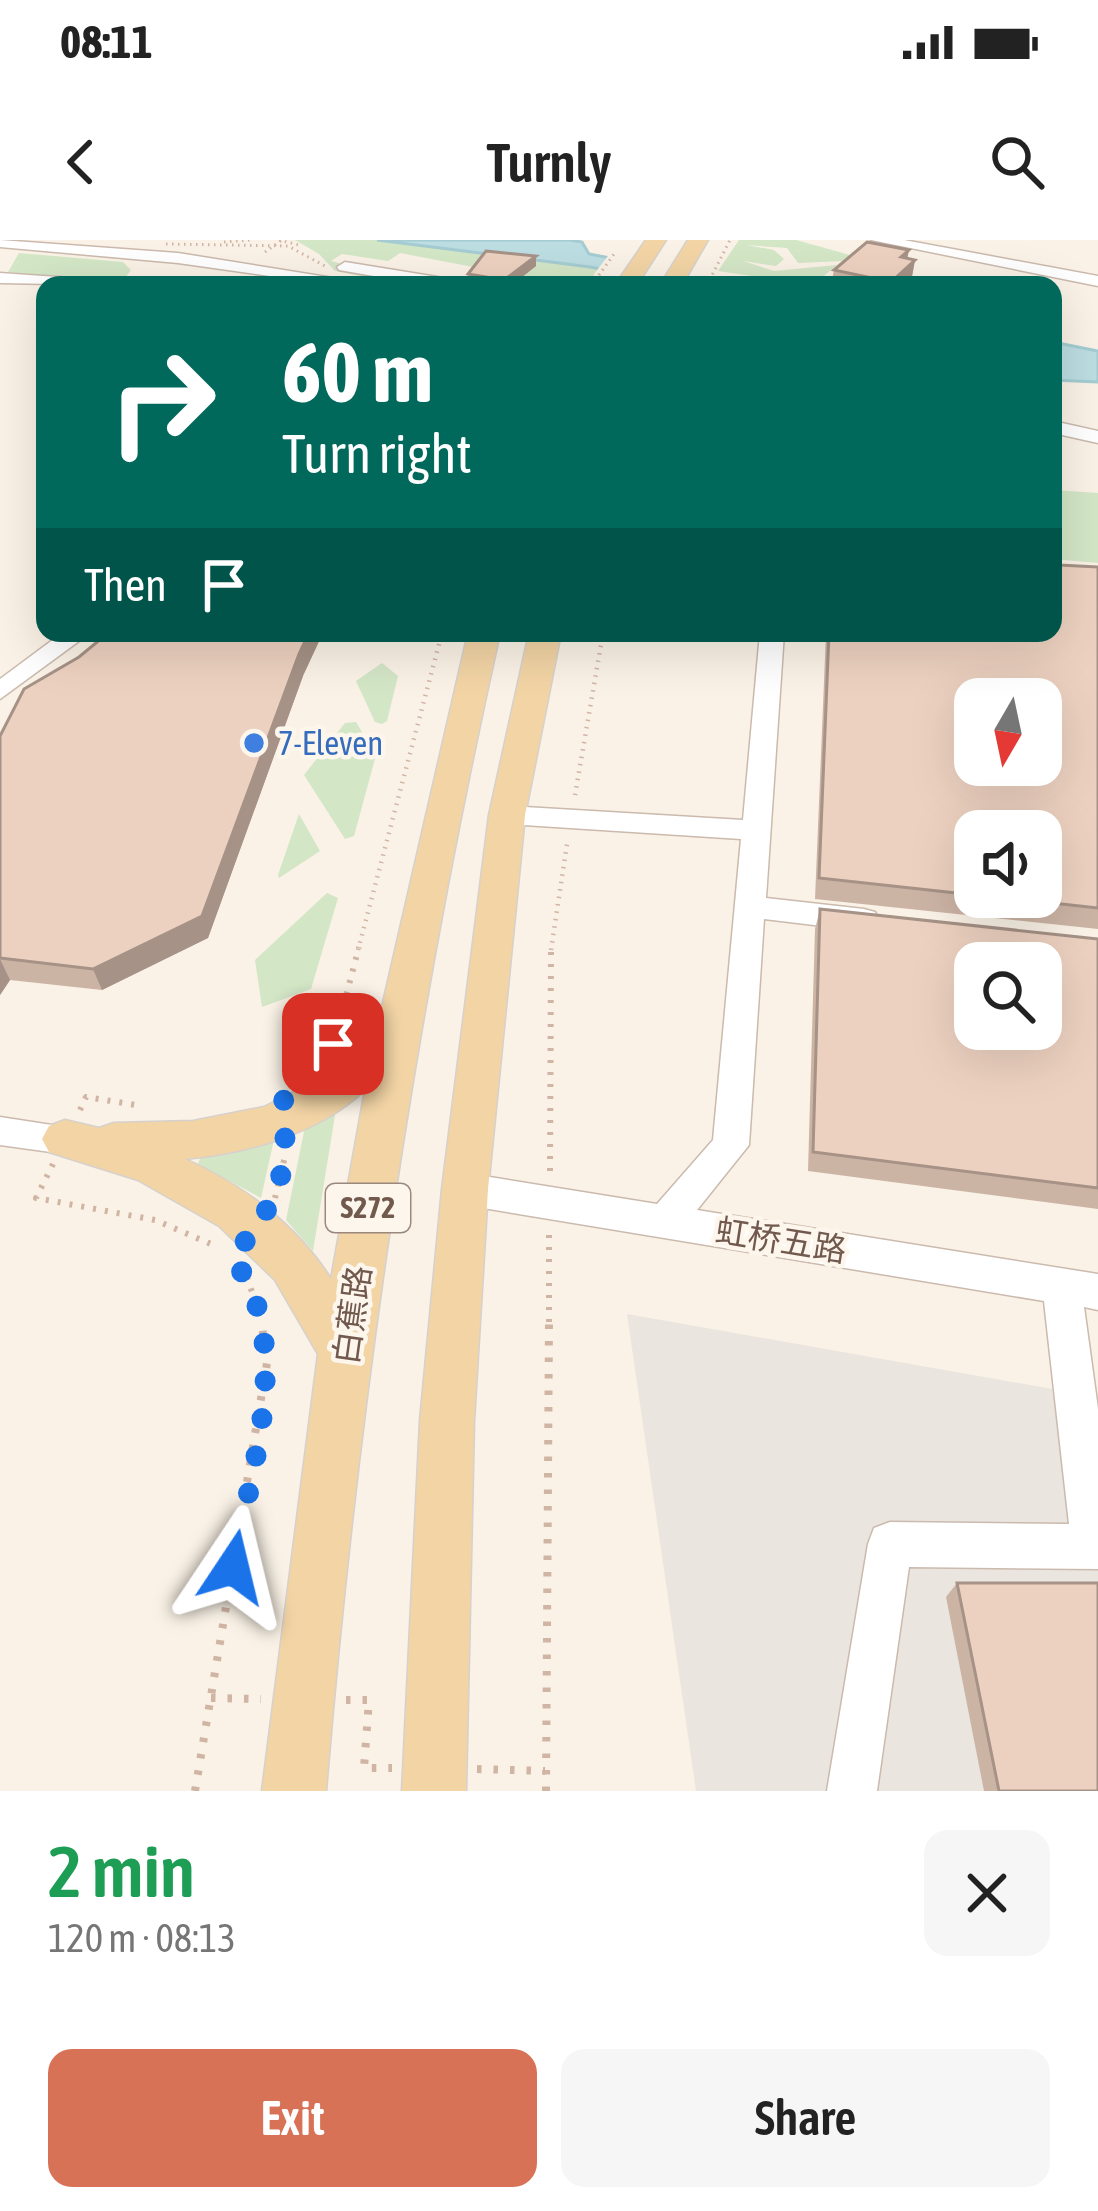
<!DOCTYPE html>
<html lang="en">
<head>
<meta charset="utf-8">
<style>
	:root { --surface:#fff; --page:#f6f6f6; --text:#222; --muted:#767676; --accent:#d87257 }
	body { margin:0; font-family:"Asap Condensed","Noto Sans SC",sans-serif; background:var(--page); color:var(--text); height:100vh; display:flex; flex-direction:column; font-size:45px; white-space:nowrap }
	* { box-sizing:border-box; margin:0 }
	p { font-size:39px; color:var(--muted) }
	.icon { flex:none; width:66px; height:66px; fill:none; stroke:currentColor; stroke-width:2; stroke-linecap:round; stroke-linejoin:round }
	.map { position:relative; height:1551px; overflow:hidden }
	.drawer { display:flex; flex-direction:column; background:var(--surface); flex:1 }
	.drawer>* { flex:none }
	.top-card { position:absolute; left:36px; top:36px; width:1026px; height:366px; border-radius:24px; box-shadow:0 12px 48px #0002; background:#00695c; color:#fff; overflow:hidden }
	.needle { width:78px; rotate:189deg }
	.tools { position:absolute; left:954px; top:438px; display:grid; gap:24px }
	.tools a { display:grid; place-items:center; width:108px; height:108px; border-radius:24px; background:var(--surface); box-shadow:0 12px 48px #0002; font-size:60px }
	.pin { position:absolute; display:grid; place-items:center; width:102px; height:102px; color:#fff; margin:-51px; border-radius:24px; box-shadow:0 6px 18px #0006 }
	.me { position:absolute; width:132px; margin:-66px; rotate:10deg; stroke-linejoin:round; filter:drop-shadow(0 0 9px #0008) }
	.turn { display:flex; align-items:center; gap:42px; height:252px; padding:0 48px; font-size:54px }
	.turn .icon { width:156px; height:156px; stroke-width:2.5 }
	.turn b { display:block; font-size:84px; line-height:102px }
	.then { display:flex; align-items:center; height:114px; padding:0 48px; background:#0003; gap:24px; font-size:45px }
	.round { display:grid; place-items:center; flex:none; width:126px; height:126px; border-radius:24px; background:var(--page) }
	.overview { display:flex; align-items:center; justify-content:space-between; height:204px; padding:0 48px }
	h1 { font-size:72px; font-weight:600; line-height:90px; color:#1e9e55 }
	.cta { display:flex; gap:24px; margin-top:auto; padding:24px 48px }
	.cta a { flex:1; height:138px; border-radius:24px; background:var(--accent); color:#fff; font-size:48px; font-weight:600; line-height:138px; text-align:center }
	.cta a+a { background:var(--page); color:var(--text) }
	.status { display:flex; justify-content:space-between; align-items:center; height:84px; padding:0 60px; background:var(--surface); direction:ltr }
	.status svg { height:33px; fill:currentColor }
	header { display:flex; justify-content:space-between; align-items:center; height:156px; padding:0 48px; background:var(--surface); font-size:54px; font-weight:600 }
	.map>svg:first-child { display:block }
	.industrial { fill:#ebe5e0 }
	.green { fill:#d3e6c6 }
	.water { fill:#bcdde2; stroke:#a4ccd2; stroke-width:3 }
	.pier { fill:#faf2e6 }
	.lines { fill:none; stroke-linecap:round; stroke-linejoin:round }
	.minor-casing { stroke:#cbbaad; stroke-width:3 }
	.major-casing { stroke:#d7d1cd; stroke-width:3 }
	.path-far3 { stroke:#d1b5a4; stroke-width:3; stroke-dasharray:1.5 4.5; stroke-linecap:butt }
	.path-far2 { stroke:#d1b5a4; stroke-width:4.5; stroke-dasharray:1.5 6; stroke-linecap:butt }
	.path-far1 { stroke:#d1b5a4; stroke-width:6; stroke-dasharray:3 9; stroke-linecap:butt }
	.path { stroke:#d1b5a4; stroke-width:8; stroke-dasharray:4.5 12; stroke-linecap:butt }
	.minor { fill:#fff; fill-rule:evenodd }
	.major { fill:#f2d4a5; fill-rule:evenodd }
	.path-bridge { stroke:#d1b5a4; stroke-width:3; stroke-dasharray:1.5 4.5; stroke-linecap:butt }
	.wall { fill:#ccb4a5; fill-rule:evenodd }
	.shaded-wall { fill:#a69286 }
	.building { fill:#edd1c0; stroke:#a69286; stroke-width:3; fill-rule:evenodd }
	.route { stroke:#1a73e8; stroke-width:21; stroke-dasharray:0 37.8 }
	.shop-dot { fill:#3f7fe0; stroke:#fdf6ec; stroke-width:4.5 }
	.labels { text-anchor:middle; stroke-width:9; stroke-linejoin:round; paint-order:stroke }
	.shield { fill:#fdf6ec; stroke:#9b887d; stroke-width:3 }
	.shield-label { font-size:30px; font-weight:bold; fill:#71594d }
	.shop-label { font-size:33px; fill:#366cbe; stroke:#fdf6ec; text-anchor:start }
	.street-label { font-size:33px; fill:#71594d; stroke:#fdf6ec }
</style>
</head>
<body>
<div class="status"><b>08:11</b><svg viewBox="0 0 49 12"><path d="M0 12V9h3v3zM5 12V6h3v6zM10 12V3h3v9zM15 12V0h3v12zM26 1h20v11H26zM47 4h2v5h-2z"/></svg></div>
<header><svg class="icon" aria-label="back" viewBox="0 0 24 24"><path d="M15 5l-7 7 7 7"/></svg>Turnly<svg class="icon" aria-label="search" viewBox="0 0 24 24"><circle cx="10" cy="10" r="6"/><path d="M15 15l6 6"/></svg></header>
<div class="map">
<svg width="1098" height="1551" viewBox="0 0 1098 1551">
	<rect width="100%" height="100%" fill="#faf2e6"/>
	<!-- industrial -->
	<path class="industrial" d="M 627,1074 L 1098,1157 L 1098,1551 L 696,1551 Z"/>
	<!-- green -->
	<g class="green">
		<path d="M 295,0 L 376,0 L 598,29 L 587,45 L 536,45 L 541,40 L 400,13 L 388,21 L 342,14 L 331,21 L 405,41 L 401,44 L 335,31 L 319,14 Z"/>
		<path d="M 739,0 L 796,0 L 850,15 L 843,21 L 798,23 L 787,8 L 746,5 L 774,10 L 784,19 L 776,26 L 743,21 L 774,31 L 837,25 L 813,45 L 718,31 Z"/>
		<path d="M 19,13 L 123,22 L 131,30 L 121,43 L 8,32 Z"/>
		<path d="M 1053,250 L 1098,253 L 1098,323 L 1053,319 Z"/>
		<path d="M 382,423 L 398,436 L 387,481 L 382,484 L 375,482 L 356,441 Z"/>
		<path d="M 356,482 L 376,515 L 354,596 L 345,599 L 304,535 L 345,483 Z"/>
		<path d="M 299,574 L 320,611 L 279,638 L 278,635 Z"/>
		<path d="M 327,653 L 338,658 L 311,749 L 262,767 L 255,720 Z"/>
		<path d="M 337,863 L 313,1011 L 286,980 L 306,882 Z"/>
		<path d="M 275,895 L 261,958 L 198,924 L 204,908 Z"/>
	</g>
	<!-- water -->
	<g class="water">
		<path d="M 377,0 L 570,0 L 582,2 L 589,14 L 753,45 L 684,45 L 590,27 Z"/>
		<path d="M 1053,102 L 1098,111 L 1098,142 L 1053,140 Z"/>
	</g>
	<!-- pier -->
	<path class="pier" d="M 611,12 L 720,33 L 712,45 L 652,45 L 594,34 Z"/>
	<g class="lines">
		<!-- minor casing -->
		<g class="minor-casing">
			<g id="minor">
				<path d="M 0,0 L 178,13 L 377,45 L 334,45 L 178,23 L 0,7 Z"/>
				<path d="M 871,0 L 904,0 L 1098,36 L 1098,46 Z"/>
				<path d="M 345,22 L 456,40 L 464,45 L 426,45 L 339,30 L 337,27 Z"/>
				<path d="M 0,33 L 101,40 L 109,45 L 0,43 Z"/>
				<path d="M 1053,181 L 1098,191 L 1098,203 L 1053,193 Z"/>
				<path d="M 62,393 L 90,393 L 0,459 L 0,439 Z"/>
				<path d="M 760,393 L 784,393 L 766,658 L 864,669 L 875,672 L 879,680 L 875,688 L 864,691 L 764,679 L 749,905 L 697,970 L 1098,1034 L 1098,1070 L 1084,1067 L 1098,1169 L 1098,1329 L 909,1327 L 877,1551 L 827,1551 L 868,1304 L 874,1288 L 890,1282 L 1069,1284 L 1044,1061 L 465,965 L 452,960 L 447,949 L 452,938 L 465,933 L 657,964 L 713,900 L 741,599 L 507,584 L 493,575 L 507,566 L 743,580 Z"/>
				<path d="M 0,877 L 78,889 L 83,899 L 78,909 L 65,914 L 0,905 Z"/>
			</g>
		</g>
		<!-- major casing -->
		<g class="major-casing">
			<g id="major">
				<path d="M 646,0 L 666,0 L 637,45 L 615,45 Z"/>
				<path d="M 688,0 L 708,0 L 682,45 L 660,45 Z"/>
				<path d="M 468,393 L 500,393 C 414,777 358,1160 326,1551 L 262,1551 L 318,1114 L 275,1040 L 219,986 L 138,940 L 49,912 L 42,899 L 49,886 L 65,880 L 99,888 L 114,883 L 193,881 L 264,867 L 316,841 L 379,780 ZM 365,850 L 331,1039 C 296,984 244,946 185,919 C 248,913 318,894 365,850 Z"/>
				<path d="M 529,393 L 561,393 L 525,575 L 488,949 L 474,1181 L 466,1551 L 402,1551 L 420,1181 L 442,949 L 489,575 Z"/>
			</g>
		</g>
		<!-- path-far3 -->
		<g class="path-far3">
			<path d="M 279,0 L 299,5"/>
			<path d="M 224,2 L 251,0"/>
			<path d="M 265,12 L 282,0"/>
			<path d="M 592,45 L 614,14"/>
			<path d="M 707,45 L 730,0"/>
		</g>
		<!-- path-far2 -->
		<g class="path-far2">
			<path d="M 575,555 L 603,393"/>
			<path d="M 358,710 L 442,393"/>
			<path d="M 551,710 L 567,604"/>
		</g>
		<!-- path-far1 -->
		<g class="path-far1">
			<path d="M 334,801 L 359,707"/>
			<path d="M 80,870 L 86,857 L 136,865"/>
			<path d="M 53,924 L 36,958 L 155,980 L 211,1004"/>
			<path d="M 550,931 L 551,707"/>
			<path d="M 275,958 L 286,912"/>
			<path d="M 247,1037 L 262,1082"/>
			<path d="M 549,1082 L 549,992"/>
		</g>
		<!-- path -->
		<g class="path">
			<path d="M 211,1458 L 261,1459"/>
			<path d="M 346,1460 L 369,1460 L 364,1528 L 392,1528"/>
			<path d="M 477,1529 L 545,1531"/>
			<path d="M 195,1551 L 267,1123 L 261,1079"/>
			<path d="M 546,1551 L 549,1079"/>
		</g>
		<!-- minor -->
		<use href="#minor" class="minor"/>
		<!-- major -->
		<use href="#major" class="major"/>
		<!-- path-bridge -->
		<path class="path-bridge" d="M 166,4 L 288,6 L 325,26"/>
	</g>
	<!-- wall -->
	<g class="wall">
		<path d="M 909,10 L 907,18 L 915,20 L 911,42 L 908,45 L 831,45 L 834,30 Z"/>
		<path d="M 536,26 L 512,45 L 468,44 L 468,34 Z"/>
		<path d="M 1059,325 L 1098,327 L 1098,689 L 815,659 L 826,393 L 1053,393 ZM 975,591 L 1041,657 L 975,657 Z"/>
		<path d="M 79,417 L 303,436 L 208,698 L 102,750 L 10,740 L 0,755 L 0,496 Z"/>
		<path d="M 820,669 L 1098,699 L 1098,969 L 808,931 L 815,689 Z"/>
		<path d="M 957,1343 L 1098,1551 L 984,1551 L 946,1357 Z"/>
	</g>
	<!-- shaded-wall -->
	<g class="shaded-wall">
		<path d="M 909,10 L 905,29 L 915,20 L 911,42 L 908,45 L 890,45 L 901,17 Z"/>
		<path d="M 536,16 L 536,26 L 512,45 L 504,45 L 504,40 Z"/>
		<path d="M 309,393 L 323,393 L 303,436 L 208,698 L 102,750 L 93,729 L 299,414 Z"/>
		<path d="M 0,719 L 10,740 L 0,755 Z"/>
	</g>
	<!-- building -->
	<g class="building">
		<path d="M 867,2 L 909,10 L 901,17 L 915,20 L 891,42 L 834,30 Z"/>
		<path d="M 486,11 L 536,16 L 504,40 L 468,34 Z"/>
		<path d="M 1053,320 L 1059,325 L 1098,327 L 1098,668 L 997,657 L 1041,657 L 1041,591 L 975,591 L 975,655 L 819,638 L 829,393 L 1053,393 ZM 975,459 L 1041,459 L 1041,525 L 975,525 Z"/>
		<path d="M 108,393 L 309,393 L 299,414 L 202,676 L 93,729 L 0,718 L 0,496 L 24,449 L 79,417 Z"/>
		<path d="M 820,669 L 1098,699 L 1098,948 L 813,912 ZM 975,723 L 1041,723 L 1041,789 L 975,789 Z"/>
		<path d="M 957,1343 L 1098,1343 L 1098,1551 L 999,1551 Z"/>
	</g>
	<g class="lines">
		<!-- route -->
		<path class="route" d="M 233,1327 C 250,1232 297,1099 232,1018 C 284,954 289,933 283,850 L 333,804"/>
	</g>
	<!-- markers -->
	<circle class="shop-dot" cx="254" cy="503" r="12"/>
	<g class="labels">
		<!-- shield labels -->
		<rect class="shield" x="326" y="944" width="84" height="48" rx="9"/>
		<g class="shield-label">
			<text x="368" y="978">S272</text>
		</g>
		<!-- shop labels -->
		<g class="shop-label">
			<text x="278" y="515">7-Eleven</text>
		</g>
		<!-- street labels -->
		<g class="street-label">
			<text transform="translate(781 1000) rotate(9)" y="12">虹桥五路</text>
			<text transform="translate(352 1075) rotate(-82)" y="12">白蕉路</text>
		</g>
	</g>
</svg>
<div class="tools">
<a><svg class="needle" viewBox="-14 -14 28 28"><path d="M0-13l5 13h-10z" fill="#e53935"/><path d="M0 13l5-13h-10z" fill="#767676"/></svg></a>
<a><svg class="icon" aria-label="sound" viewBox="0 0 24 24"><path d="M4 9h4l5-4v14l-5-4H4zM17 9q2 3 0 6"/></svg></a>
<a><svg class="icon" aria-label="search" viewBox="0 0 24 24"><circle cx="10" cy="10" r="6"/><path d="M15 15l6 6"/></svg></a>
</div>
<div class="pin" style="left:333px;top:804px;background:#d93025"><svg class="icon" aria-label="arrive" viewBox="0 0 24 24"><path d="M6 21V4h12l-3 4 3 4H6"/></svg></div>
<svg class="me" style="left:233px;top:1327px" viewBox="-20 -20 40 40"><path d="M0-17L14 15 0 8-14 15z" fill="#1a73e8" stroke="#fff" stroke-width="4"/></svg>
<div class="top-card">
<div class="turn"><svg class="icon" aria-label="right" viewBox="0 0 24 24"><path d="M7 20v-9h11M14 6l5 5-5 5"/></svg><div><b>60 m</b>Turn right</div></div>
<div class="then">Then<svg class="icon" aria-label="arrive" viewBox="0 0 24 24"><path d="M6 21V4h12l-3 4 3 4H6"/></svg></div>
</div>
</div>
<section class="drawer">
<div class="overview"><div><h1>2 min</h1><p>120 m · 08:13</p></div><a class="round"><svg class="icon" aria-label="close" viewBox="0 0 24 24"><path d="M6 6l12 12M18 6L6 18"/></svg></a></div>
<div class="cta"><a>Exit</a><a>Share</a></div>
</section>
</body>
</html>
